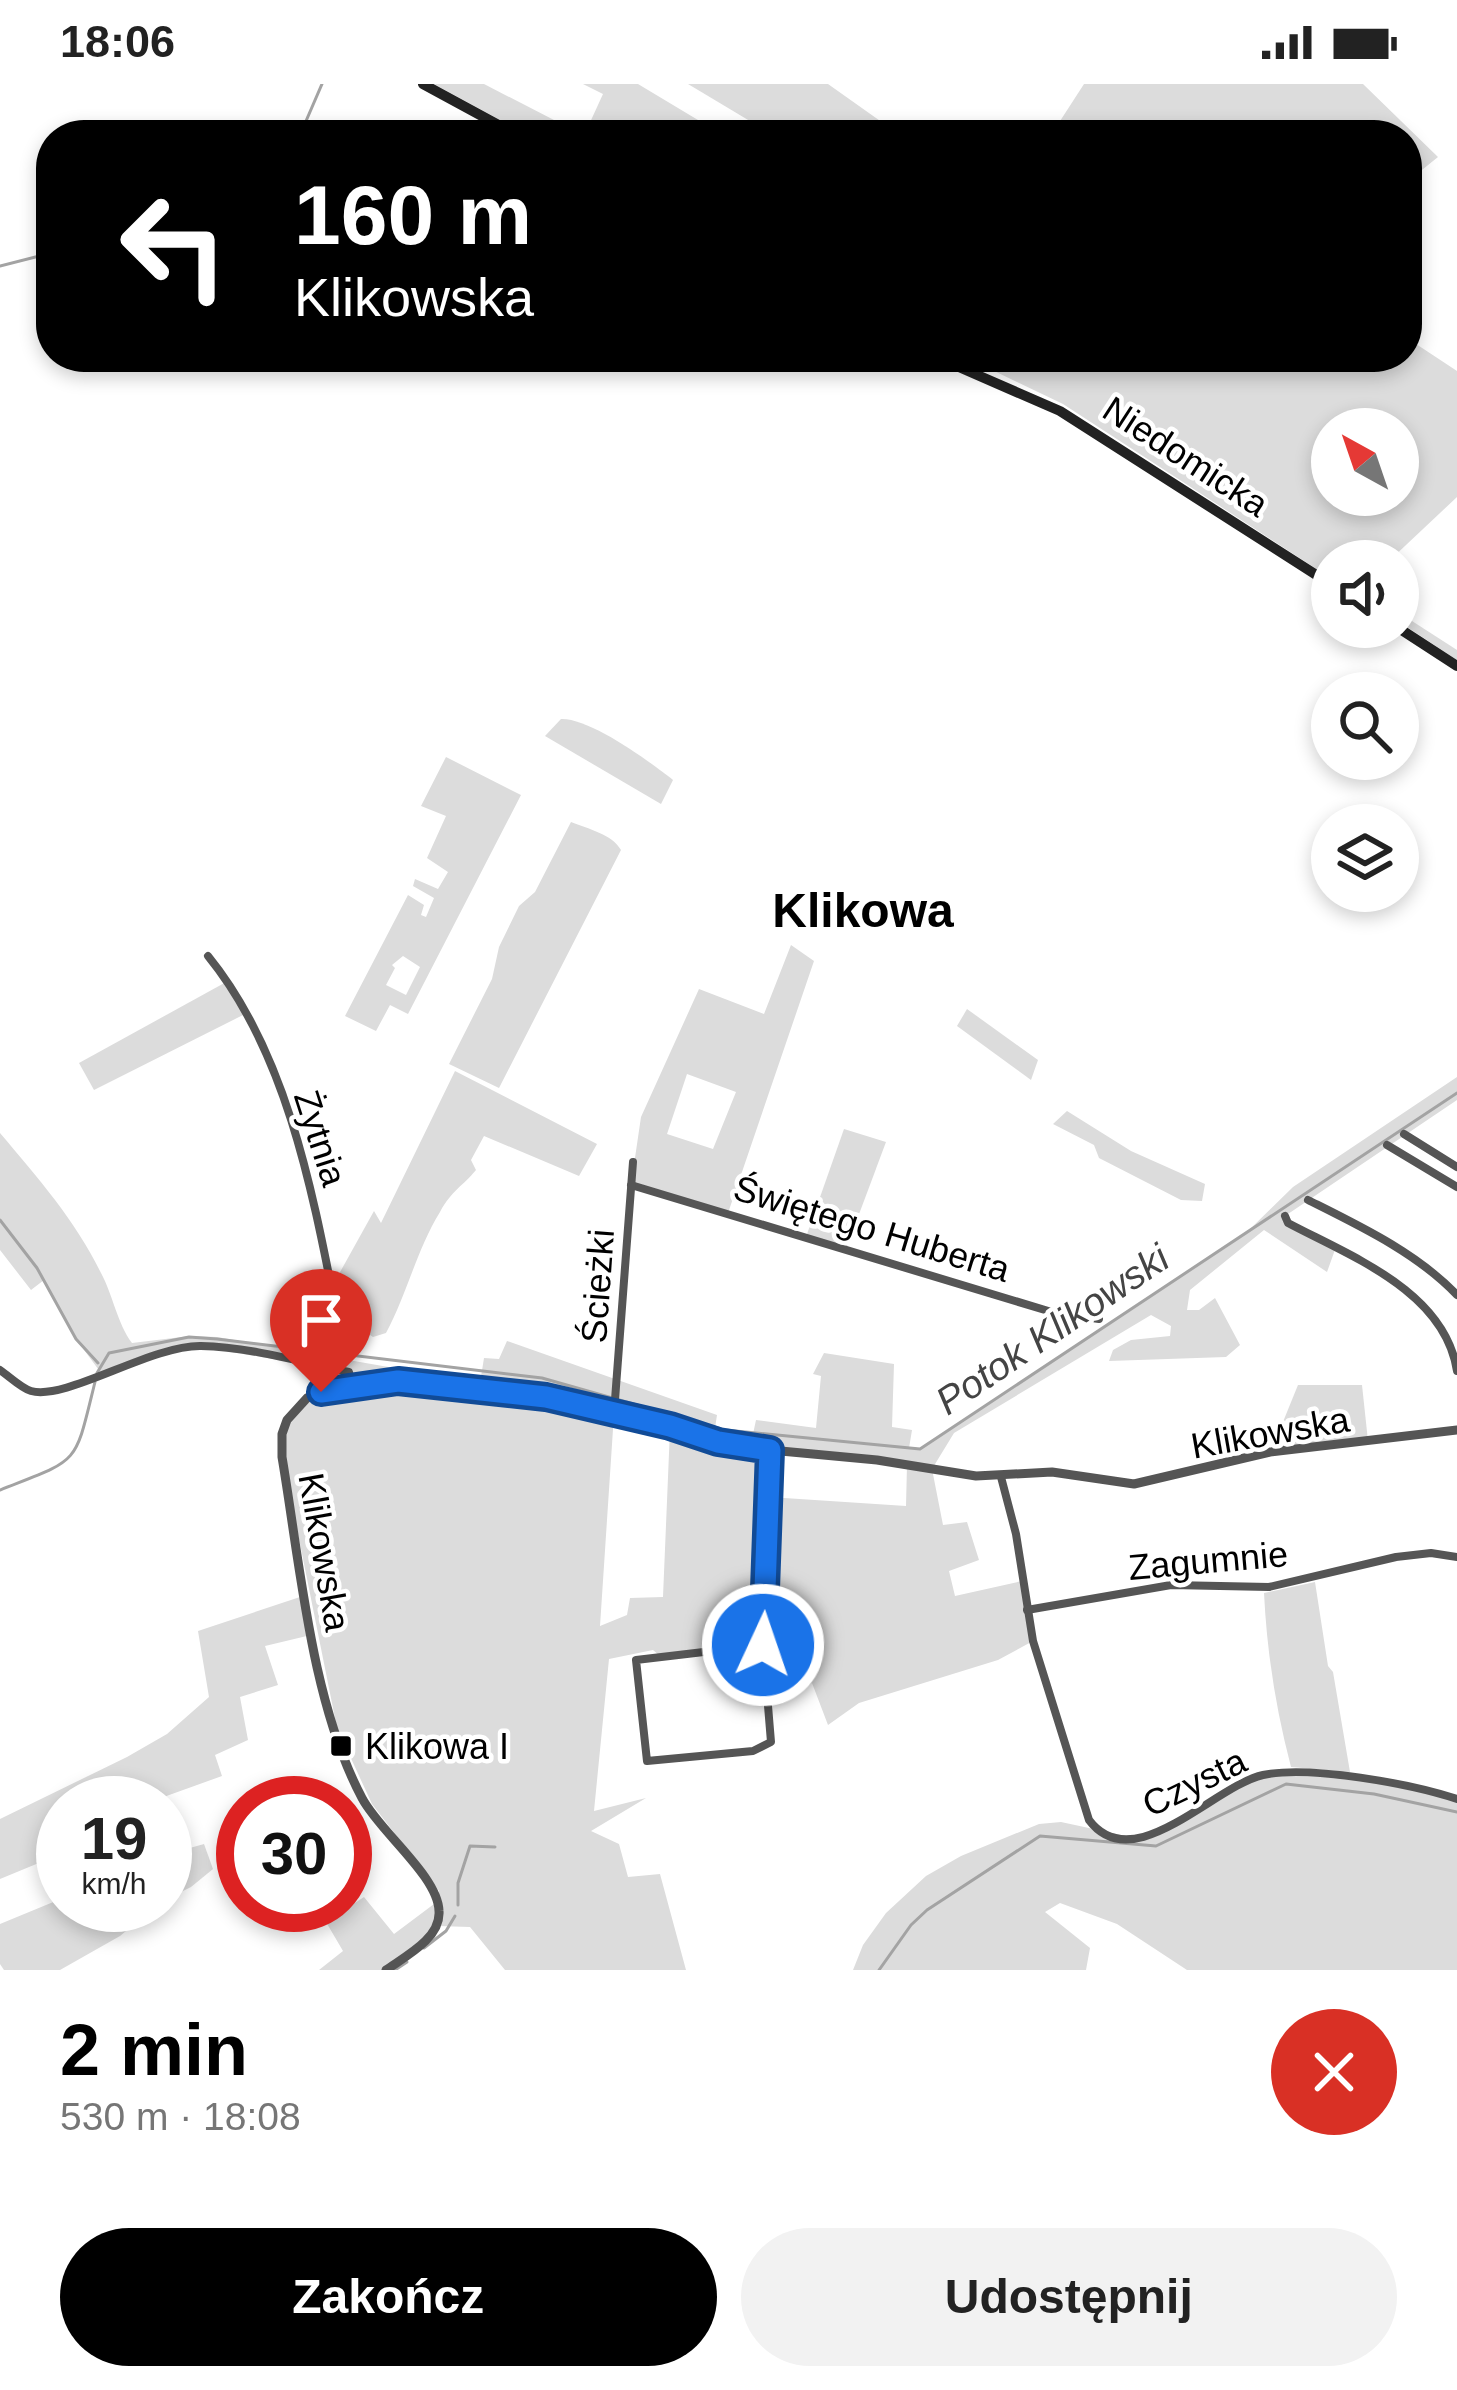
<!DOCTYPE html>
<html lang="pl">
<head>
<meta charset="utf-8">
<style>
	:root { --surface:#fff; --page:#f2f2f2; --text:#222; --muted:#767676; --accent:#000 }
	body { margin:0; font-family:Arial,sans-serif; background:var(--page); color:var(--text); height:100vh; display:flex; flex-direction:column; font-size:45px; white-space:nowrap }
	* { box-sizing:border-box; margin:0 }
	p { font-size:39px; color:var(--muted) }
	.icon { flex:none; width:66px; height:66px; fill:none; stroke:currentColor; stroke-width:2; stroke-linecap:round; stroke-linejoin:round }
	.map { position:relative; height:1886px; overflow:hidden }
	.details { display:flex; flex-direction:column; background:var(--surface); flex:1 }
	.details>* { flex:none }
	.top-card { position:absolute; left:36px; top:36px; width:1386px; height:252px; border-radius:48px; box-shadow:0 6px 18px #0003; background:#000; color:#fff; overflow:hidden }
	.needle { width:78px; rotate:320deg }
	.tools { position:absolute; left:1311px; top:324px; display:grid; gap:24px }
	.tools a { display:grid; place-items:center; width:108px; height:108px; border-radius:50%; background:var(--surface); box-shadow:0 6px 18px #0003; font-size:60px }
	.speed { position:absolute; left:36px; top:1692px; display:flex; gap:24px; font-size:60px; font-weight:700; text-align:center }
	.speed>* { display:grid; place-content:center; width:156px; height:156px; border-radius:50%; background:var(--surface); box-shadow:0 6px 18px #0003; line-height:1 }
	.speed small { font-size:30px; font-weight:400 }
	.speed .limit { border:18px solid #d22; background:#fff; color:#111 }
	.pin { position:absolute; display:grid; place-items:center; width:102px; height:102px; color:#fff; margin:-123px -51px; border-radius:50% 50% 50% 0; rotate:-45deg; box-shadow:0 0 12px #0007 }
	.pin .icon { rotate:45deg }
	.me { position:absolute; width:132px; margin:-66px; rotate:3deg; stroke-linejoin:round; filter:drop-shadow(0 0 9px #0008) }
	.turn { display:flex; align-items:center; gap:42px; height:252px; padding:0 60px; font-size:54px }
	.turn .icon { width:156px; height:156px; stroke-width:2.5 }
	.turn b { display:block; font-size:84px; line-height:102px }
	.round { display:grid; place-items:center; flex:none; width:126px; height:126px; border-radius:63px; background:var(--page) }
	.headline { display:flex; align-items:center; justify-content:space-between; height:204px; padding:0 60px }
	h1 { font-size:72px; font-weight:800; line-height:90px; color:var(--accent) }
	.action { display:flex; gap:24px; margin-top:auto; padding:24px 60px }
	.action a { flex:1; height:138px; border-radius:72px; background:var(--accent); color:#fff; font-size:48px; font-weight:800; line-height:138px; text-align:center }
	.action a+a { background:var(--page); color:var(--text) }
	.status { display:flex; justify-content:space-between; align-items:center; height:84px; padding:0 60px; background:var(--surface); direction:ltr }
	.status svg { height:33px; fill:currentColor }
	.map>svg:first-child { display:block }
	.green { fill:#dcdcdc; fill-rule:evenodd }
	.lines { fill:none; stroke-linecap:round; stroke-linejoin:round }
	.stream { stroke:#a3a3a3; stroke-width:3 }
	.minor { stroke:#555; stroke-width:8 }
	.tertiary { stroke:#555; stroke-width:9 }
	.secondary { stroke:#222; stroke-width:10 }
	.route-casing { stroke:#114b97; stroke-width:30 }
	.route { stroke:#1a73e8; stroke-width:21 }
	.poi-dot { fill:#000; stroke:#fff; stroke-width:4.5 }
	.labels { text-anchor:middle; stroke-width:9; stroke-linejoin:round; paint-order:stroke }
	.street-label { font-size:36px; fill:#000; stroke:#fff }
	.poi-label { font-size:36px; fill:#000; stroke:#fff; text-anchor:start }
	.water-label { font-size:39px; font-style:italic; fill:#444; stroke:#fff }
	.district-label { font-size:48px; font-weight:bold; fill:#000; stroke:#fff }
</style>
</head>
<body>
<div class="status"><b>18:06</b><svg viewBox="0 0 49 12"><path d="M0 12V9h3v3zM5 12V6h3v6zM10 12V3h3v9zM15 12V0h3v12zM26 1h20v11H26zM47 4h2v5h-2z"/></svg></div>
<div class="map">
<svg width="1457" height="1886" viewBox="0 0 1457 1886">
	<rect width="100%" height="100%" fill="#fff"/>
	<!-- green -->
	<g class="green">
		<path d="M 434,0 L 484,0 L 583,51 L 528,51 Z"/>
		<path d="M 583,0 L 638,0 L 723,51 L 599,51 L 587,45 L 603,10 Z"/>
		<path d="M 688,0 L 828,0 L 900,51 L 773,51 Z"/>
		<path d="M 1084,0 L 1363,0 L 1438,73 L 1407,98 L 1407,51 L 1051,51 Z"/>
		<path d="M 1407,254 L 1457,287 L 1457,413 L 1389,477 L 1332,477 L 1332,495 L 1063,320 L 988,284 L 989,273 L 1407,273 ZM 1332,345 L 1398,345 L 1398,411 L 1332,411 Z"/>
		<path d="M 1398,528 L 1457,566 L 1457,576 L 1398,537 Z"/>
		<path d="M 561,635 C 590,634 649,677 673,696 L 661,720 L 545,652 Z"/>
		<path d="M 446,673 L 521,711 L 408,930 L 390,921 L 376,947 L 345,932 L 408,811 L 424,821 L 421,831 L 426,833 L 434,814 L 413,802 L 415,795 L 438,805 L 448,788 L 427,774 L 446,732 L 421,722 ZM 403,872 L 420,883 L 406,911 L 386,901 L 395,884 L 392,881 Z"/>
		<path d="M 571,738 C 588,745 612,750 621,766 L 499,1004 L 449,980 L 492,895 L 499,863 L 519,822 L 535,808 Z"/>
		<path d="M 791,861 L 814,877 L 728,1129 L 631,1101 L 641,1033 L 699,905 L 764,930 ZM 687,990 L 736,1008 L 713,1065 L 667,1050 Z"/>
		<path d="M 228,897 L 249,928 L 94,1006 L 79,979 Z"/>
		<path d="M 967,925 L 1038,976 L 1031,996 L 957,942 Z"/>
		<path d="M 455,987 L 597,1060 L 579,1092 L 484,1052 L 471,1076 L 476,1086 C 463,1102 452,1106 440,1128 C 417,1165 407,1210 386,1249 L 373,1253 L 349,1236 L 334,1199 L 374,1127 L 381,1139 Z"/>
		<path d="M 1457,993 L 1457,1016 L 1285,1132 L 1288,1139 L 1336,1163 L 1327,1188 L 1264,1146 L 1190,1206 L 1187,1226 L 1199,1226 L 1215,1214 L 1240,1261 L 1226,1273 L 1109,1277 L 1113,1266 L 1131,1256 L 1170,1252 L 1171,1242 L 1151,1231 L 954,1349 L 932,1385 L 943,1441 L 967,1438 L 979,1476 L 949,1487 L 955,1512 L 1022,1497 L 1033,1557 L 998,1576 L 859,1619 L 828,1641 L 812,1599 L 797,1608 L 767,1598 L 762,1561 L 660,1572 L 653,1566 L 609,1575 L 594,1727 L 646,1714 L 591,1747 L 619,1760 L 628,1793 L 660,1790 L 686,1886 L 505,1886 L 470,1843 L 438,1842 L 386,1886 L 319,1886 L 343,1867 L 326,1838 L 364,1813 L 394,1850 L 438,1817 L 439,1807 L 372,1720 L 337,1644 L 290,1410 L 282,1350 L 307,1314 L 351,1302 L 349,1288 L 196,1262 L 101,1289 L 76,1255 L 44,1196 L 31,1206 L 0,1166 L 0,1049 C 38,1094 75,1136 101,1189 C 113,1211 117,1239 132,1259 L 190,1252 L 217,1253 L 480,1299 L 484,1274 L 499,1275 L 507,1257 L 717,1331 L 715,1344 L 753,1350 L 756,1336 L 816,1344 L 821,1292 L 813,1290 L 824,1269 L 894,1280 L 892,1343 L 912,1346 L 909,1364 L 920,1365 L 1245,1150 L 1293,1103 ZM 614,1330 L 670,1345 L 663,1513 L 630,1514 L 627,1531 L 600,1542 ZM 770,1366 L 907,1381 L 906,1422 L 769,1413 Z"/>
		<path d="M 1067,1027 L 1131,1067 L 1205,1100 L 1202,1117 L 1181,1116 L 1099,1074 L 1094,1061 L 1053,1040 Z"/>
		<path d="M 844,1045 L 886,1058 L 846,1165 L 806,1153 Z"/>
		<path d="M 1298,1301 L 1362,1301 L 1368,1357 L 1280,1367 L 1274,1360 Z"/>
		<path d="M 1315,1498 L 1328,1582 L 1333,1588 L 1350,1688 L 1291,1683 C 1276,1626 1267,1569 1264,1509 Z"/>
		<path d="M 303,1512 L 311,1551 L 265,1562 L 278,1601 L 240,1613 L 248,1656 L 215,1671 L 222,1692 L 147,1719 L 63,1719 L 63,1769 L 0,1795 L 0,1735 L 127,1673 L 167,1650 L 209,1613 L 198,1547 Z"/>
		<path d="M 1264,1691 L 1358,1694 L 1457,1715 L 1457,1886 L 1187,1886 L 1117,1840 L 1060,1819 L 1045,1828 L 1090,1864 L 1086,1886 L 853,1886 L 863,1861 L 886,1829 L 926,1792 L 961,1772 L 1039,1740 L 1061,1738 L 1140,1755 Z"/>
		<path d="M 204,1760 L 213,1785 L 191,1803 L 165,1816 L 165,1771 Z"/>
		<path d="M 63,1814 L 63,1821 L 155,1821 L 135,1832 L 132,1842 L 120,1852 L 60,1886 L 4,1886 L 0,1880 L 0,1840 Z"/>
	</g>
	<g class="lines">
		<!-- stream -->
		<g class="stream">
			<path d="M 300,51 L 322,0"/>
			<path d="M 0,182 L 51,169"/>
			<path d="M 0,1136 L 37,1184 L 76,1255 L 98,1279"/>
			<path d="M 97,1289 L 109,1269 L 189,1253 L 217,1255 L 542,1294 L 725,1346 L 920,1365 L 1457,1009"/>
			<path d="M 0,1406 C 81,1374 74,1383 95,1298"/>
			<path d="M 458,1821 L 458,1799 L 470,1762 L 495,1763"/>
			<path d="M 424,1864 L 446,1847 L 455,1832"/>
			<path d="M 395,1886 L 407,1878"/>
			<path d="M 879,1886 L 911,1841 L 927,1826 L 1040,1752 L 1156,1762 L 1286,1700 L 1374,1710 L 1457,1728"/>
		</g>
		<!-- minor -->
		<g class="minor">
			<path d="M 208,872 C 295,979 317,1135 344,1267"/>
			<path d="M 1404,1050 L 1457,1083"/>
			<path d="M 1387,1061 L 1457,1103"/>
			<path d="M 631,1101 L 1055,1229 L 1099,1235"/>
			<path d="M 1308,1116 C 1360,1142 1417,1169 1457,1211"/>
			<path d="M 1285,1132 L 1288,1139 C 1350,1172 1445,1207 1457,1287"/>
			<path d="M 0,1286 C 9,1292 21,1304 31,1307 C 66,1317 151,1261 201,1262 C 250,1263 301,1278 349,1288 L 352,1302"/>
			<path d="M 614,1329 L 633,1078"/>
			<path d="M 1001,1393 L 1016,1450 L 1033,1557 L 1089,1736 C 1133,1795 1214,1702 1263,1691 C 1310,1681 1411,1700 1457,1715"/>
			<path d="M 1027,1526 L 1171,1501 L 1269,1503 L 1396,1473 L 1431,1469 L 1457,1473"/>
			<path d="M 763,1561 L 636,1576 L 647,1677 L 753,1667 L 771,1658 L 763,1561 L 770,1366"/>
		</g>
		<!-- tertiary -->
		<path class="tertiary" d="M 386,1886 C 406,1872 441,1854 439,1827 C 438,1792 379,1747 362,1714 C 311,1618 300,1479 282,1373 L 282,1350 L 287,1336 L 307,1314 L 321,1308 L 398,1297 L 546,1313 L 670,1342 L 718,1358 L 770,1366 L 877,1376 L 976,1392 L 1052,1388 L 1134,1400 L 1270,1368 L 1457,1346"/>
		<!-- secondary -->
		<g class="secondary">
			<path d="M 423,0 L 517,51"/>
			<path d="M 936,273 L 1060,327 L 1332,501"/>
			<path d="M 1397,543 L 1457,582"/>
		</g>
	</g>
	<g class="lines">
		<!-- route casing -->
		<g class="route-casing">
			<path id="route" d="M 321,1308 L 398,1297 L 546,1313 L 670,1342 L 718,1358 L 770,1366 L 763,1561"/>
		</g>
		<!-- route -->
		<use href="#route" class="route"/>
	</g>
	<!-- markers -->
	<rect class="poi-dot" x="329" y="1650" width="24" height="24" rx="6"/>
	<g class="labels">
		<!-- street labels -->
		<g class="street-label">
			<text transform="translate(1186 372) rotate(33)" y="13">Niedomicka</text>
			<text transform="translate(321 1054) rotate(72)" y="13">Żytnia</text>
			<text transform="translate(872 1144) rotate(17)" y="13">Świętego Huberta</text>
			<text transform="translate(597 1202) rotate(-86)" y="13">Ścieżki</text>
			<text transform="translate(1270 1348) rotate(-10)" y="13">Klikowska</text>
			<text transform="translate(325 1468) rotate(80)" y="13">Klikowska</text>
			<text transform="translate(1208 1476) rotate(-5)" y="13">Zagumnie</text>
			<text transform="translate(1194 1698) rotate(-26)" y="13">Czysta</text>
		</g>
		<!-- poi labels -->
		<g class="poi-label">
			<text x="365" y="1675">Klikowa I</text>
		</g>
		<!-- water labels -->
		<g class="water-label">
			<text transform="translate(1052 1245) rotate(-34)" y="14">Potok Klikowski</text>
		</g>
		<!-- district labels -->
		<g class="district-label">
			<text x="863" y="843">Klikowa</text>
		</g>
	</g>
</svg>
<div class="tools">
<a><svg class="needle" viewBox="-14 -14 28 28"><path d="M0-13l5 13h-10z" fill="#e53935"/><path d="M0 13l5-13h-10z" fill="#767676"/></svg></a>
<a><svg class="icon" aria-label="sound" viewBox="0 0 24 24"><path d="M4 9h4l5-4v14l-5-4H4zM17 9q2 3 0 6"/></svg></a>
<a><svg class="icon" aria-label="search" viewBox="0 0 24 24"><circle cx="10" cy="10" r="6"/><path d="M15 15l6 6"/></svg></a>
<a><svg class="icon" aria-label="layers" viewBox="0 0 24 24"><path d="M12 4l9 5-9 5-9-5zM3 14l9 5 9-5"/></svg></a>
</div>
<div class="speed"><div>19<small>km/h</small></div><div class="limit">30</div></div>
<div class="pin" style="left:321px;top:1308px;background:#d93025"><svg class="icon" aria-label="arrive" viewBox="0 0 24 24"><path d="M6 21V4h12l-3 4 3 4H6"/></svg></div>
<svg class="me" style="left:763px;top:1561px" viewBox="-20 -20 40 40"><circle r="17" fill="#1a73e8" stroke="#fff" stroke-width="3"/><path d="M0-11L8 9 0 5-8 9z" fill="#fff"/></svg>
<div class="top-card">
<div class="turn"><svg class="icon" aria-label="left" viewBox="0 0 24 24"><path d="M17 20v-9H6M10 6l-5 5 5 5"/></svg><div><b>160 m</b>Klikowska</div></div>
</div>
</div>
<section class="details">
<div class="headline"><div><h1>2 min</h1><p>530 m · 18:08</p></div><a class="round" style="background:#d93025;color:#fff"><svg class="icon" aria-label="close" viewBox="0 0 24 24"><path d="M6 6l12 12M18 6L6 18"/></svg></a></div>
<div class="action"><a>Zakończ</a><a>Udostępnij</a></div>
</section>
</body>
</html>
